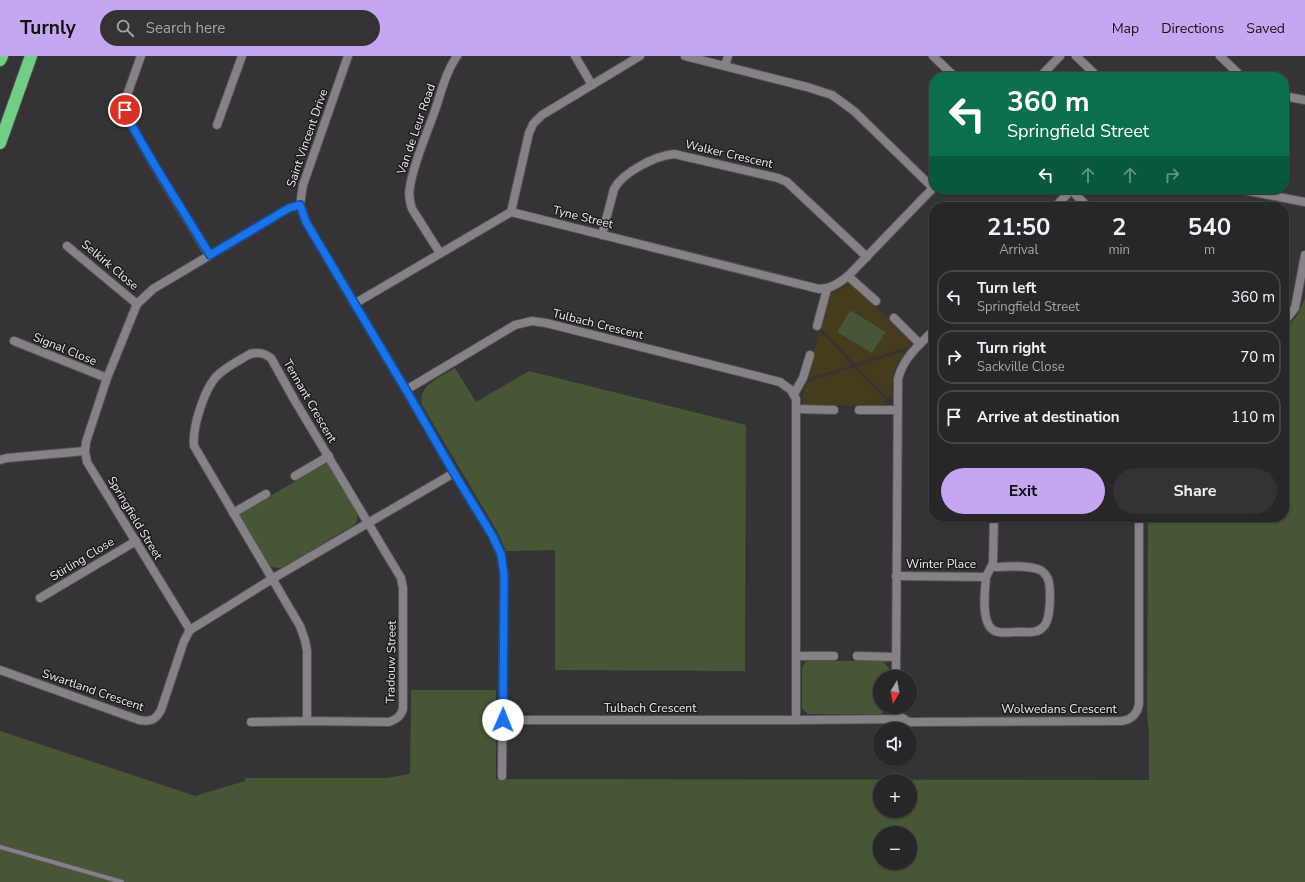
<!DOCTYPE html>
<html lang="en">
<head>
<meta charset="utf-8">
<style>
	:root { --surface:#282629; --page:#343235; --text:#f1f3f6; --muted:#a5a5a8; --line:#444346; --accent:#c5a7f1 }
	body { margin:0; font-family:"Nunito Sans",sans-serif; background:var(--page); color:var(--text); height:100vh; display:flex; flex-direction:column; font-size:15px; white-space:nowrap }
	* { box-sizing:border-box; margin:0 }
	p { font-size:13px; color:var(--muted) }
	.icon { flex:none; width:22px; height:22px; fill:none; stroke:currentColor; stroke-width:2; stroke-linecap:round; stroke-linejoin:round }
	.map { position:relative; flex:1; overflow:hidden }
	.panel { position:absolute; left:929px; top:146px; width:360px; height:320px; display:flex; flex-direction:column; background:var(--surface); border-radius:16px; box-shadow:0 1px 3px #0004,0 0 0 1px var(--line) }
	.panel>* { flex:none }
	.banner { position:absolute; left:929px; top:16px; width:360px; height:122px; border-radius:16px; box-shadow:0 1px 3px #0004,0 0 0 1px var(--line); background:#0b6e4f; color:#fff; overflow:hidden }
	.needle { width:26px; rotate:190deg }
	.fabs { position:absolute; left:873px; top:614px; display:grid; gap:8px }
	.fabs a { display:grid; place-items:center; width:44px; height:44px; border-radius:50%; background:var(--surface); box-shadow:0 1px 3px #0004,0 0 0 1px var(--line); font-size:20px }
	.pin { position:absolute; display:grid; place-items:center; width:34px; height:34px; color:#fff; margin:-17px; border:2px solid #fff; border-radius:50%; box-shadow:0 1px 4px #0007 }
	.me { position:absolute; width:44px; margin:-22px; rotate:1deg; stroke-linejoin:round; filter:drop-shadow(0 0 3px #0008) }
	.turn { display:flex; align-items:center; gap:14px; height:84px; padding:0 12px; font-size:18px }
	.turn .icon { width:52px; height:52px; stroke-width:2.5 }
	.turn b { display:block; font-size:28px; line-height:34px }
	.lanes { display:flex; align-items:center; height:38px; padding:0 12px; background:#0003; justify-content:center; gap:20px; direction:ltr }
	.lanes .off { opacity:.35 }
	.eta { display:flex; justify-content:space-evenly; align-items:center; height:68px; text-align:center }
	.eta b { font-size:24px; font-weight:700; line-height:28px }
	.cta { display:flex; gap:8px; margin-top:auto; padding:8px 12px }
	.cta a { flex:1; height:46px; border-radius:24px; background:var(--accent); color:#111; font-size:16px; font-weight:700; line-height:46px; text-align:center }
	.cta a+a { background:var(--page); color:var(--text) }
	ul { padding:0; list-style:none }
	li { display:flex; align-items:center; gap:12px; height:54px; margin:0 8px 6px; padding:0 4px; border:2px solid var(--line); border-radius:16px }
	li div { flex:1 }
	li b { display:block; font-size:15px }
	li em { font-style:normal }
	header { display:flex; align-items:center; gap:24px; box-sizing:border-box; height:56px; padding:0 20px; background:var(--accent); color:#111 }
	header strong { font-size:19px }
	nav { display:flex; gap:22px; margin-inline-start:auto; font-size:14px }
	.search { width:280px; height:36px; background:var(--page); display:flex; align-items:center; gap:10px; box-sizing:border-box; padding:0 14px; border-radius:22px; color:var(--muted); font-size:15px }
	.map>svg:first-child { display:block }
	.green { fill:#475635; fill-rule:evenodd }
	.sand { fill:#443c1c; fill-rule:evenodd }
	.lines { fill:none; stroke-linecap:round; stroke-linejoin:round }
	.service-casing { stroke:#545154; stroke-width:6 }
	.minor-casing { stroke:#545154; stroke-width:10 }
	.motorway-casing { stroke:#545154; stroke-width:14 }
	.service { stroke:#858186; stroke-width:4 }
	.minor { stroke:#858186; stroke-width:8 }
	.motorway { stroke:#72ce85; stroke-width:12 }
	.route-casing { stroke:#114b97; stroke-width:10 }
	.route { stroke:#1a73e8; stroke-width:7 }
	.labels { text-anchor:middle; stroke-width:3; stroke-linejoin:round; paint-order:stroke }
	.street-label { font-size:12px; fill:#edebed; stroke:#1d1b1d }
</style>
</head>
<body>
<header>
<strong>Turnly</strong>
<div class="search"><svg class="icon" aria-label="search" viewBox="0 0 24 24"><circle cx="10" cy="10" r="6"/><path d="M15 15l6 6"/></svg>Search here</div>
<nav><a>Map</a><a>Directions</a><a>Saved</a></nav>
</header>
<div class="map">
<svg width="1305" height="826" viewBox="0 0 1305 826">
	<rect width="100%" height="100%" fill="#363337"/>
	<!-- green -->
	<g class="green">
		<path d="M 1305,242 L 1305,826 L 0,826 L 0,675 L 195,740 L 245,725 L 245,722 L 387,722 L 410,718 L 411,634 L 496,634 L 496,723 L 1149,724 L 1149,677 L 1147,658 L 1148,461 L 1284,461 L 1284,275 L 1298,258 ZM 880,725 L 910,725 L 910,755 L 880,755 ZM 880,777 L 910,777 L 910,807 L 880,807 Z"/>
		<path d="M 850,254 L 886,276 L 872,298 L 837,276 Z"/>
		<path d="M 455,312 L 476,346 L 529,315 L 746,369 L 745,615 L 555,614 L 555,494 L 506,495 L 497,475 L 422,349 C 417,329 441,321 455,312 Z"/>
		<path d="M 327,407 L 357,457 C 358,463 357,466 354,469 L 283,511 L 279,512 L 271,511 L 239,458 Z"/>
		<path d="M 806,605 L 883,605 L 889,613 L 889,621 L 880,621 L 880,651 L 887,651 L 882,658 L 808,658 L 802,652 L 802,612 Z"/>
	</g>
	<!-- sand -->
	<g class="sand">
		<path d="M 850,227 L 853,228 L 911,285 L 911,290 L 855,308 L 820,271 L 828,242 L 831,238 ZM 850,254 L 886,276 L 872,297 L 837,276 Z"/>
		<path d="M 819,277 L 824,278 L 852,309 L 814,321 L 810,320 L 808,318 Z"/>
		<path d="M 899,297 L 904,298 C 894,310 890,326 892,342 L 886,341 L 857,310 Z"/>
		<path d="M 854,311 L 884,343 L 884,350 L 803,349 L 802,343 L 806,327 Z"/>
	</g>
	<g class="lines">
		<!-- service casing -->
		<g class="service-casing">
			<path id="service" d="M 0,791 L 122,826"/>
		</g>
		<!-- minor casing -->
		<g class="minor-casing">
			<g id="minor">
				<path d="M 141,0 L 127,39 L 125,54 L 131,68 L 154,109 L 209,199"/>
				<path d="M 348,0 L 303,129 L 300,149 L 306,166 L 406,334 L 454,417 L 492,479 L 501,498 L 504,519 L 502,720"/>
				<path d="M 575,0 L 592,29"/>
				<path d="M 685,0 L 807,31 L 832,39 L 854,55 L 933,132"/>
				<path d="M 933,0 L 955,21"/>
				<path d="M 1076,0 L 1098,21"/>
				<path d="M 1220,0 L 1242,21"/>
				<path d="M 725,10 L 728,0"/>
				<path d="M 1040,21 L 1060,0"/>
				<path d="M 1284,40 L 1305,44"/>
				<path d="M 217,69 L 242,0"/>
				<path d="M 1238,133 L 1305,146"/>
				<path d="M 1071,134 L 1088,151"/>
				<path d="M 1055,151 L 1072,133"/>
				<path d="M 511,156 L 529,77 L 533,68 L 542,59 L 640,0"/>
				<path d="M 602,179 L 614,133 C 623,116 655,100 674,98 L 778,122 L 787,126 L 867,201"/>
				<path d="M 67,190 L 137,248"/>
				<path d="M 440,197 L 412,153 C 410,146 408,139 410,131 C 413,109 425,82 433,60 C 440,41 445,17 457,0"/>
				<path d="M 848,220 L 876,245"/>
				<path d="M 354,248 L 511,156 L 819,233 C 831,233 839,227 848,220 L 934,131"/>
				<path d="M 894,262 L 920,288"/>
				<path d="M 1284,266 L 1295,252 L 1305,199"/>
				<path d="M 817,270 L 827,233"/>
				<path d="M 14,285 L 107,322"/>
				<path d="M 406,334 L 515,269 L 532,265 L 546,267 L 780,326 L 791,334 L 796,343 L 796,664 L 503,664"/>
				<path d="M 794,338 L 803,322 L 810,299"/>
				<path d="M 797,353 L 834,354"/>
				<path d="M 859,354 L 897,354"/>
				<path d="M 0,404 L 7,402 L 85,395"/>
				<path d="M 295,420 L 329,400"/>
				<path d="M 233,457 L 266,438"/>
				<path d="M 896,520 L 986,521 L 993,507 L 994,461"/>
				<path d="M 986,521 C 985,533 980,569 995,575 C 1002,578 1011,576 1019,576 C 1028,576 1038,578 1044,570 C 1051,563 1051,532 1048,523 C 1046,519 1044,516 1040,514 C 1028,508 1005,511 992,511"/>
				<path d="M 40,542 L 136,485"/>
				<path d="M 190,574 L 87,406 L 85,395 L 86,386 L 107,322 L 137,248 L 153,233 L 289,152 L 300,149"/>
				<path d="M 797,600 L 834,600"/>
				<path d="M 857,600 L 896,601"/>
				<path d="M 0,614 L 139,664 C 150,666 156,664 161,654 L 184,585 L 190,574 L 272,523 L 454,417"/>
				<path d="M 896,621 L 898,323 C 903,302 919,289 934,274"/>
				<path d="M 896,651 C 897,659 903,665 911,666 L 1121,665 C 1132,664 1137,658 1139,648 L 1139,461"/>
				<path d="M 796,664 L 904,663"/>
				<path d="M 251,666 L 307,665 L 389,666 C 397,663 400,661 403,653 L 403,532 L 401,522 L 295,345 L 271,302 C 264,297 259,296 250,298 C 240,304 228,310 219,318 C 205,330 192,371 194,390 L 300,570 L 305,584 L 307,595 L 307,665"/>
			</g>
		</g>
		<!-- motorway casing -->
		<g class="motorway-casing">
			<g id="motorway">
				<path d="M 0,4 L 2,0"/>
				<path d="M 0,87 L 31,0"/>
			</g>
		</g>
		<!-- service -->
		<use href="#service" class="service"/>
		<!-- minor -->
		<use href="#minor" class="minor"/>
		<!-- motorway -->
		<use href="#motorway" class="motorway"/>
	</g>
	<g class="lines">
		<!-- route casing -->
		<g class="route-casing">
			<path id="route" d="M 125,54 L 131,68 L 154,108 L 210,199 L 289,152 L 300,149 L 306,166 L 406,334 L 454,417 L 492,479 L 501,498 L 504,519 L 503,664"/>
		</g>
		<!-- route -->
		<use href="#route" class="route"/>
	</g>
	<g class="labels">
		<!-- street labels -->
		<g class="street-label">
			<text transform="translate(416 73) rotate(-71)" y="4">Van de Leur Road</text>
			<text transform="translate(307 82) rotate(-71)" y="4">Saint Vincent Drive</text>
			<text transform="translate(729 98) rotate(13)" y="4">Walker Crescent</text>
			<text transform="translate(583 161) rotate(14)" y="4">Tyne Street</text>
			<text transform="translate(110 209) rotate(40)" y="4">Selkirk Close</text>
			<text transform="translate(598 268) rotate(14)" y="4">Tulbach Crescent</text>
			<text transform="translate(65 293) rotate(22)" y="4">Signal Close</text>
			<text transform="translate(310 345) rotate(60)" y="4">Tennant Crescent</text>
			<text transform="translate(135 462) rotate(59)" y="4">Springfield Street</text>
			<text transform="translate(82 503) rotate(-31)" y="4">Stirling Close</text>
			<text x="941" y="512">Winter Place</text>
			<text transform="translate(391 606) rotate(-89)" y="4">Tradouw Street</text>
			<text transform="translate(93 634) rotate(19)" y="4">Swartland Crescent</text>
			<text x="650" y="656">Tulbach Crescent</text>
			<text x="1059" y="657">Wolwedans Crescent</text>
		</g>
	</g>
</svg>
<div class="fabs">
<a><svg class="needle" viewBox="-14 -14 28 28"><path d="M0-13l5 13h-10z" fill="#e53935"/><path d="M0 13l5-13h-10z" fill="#a5a5a8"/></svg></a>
<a><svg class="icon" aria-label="sound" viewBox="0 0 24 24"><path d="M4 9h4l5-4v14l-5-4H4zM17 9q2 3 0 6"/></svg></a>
<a>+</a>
<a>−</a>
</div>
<div class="pin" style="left:125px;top:54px;background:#d93025"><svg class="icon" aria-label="arrive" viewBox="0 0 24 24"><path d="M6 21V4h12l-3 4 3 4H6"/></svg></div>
<svg class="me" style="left:503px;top:664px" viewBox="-20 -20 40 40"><circle r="19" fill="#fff"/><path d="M0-13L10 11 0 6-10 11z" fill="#1a73e8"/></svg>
<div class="banner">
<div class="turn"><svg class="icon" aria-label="left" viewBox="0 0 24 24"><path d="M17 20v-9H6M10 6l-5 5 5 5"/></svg><div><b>360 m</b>Springfield Street</div></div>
<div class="lanes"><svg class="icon" aria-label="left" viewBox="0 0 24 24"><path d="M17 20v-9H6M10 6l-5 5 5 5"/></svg><svg class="icon off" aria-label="ahead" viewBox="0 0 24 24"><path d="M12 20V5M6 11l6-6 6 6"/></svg><svg class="icon off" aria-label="ahead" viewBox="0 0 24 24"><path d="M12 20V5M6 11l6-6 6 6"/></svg><svg class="icon off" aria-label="right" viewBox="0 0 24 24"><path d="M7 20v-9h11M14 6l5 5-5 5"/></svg></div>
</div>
<section class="panel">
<div class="eta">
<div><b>21:50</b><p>Arrival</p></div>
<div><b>2</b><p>min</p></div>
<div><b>540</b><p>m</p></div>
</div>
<ul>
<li><svg class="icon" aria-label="left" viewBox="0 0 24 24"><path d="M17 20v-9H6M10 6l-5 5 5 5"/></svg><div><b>Turn left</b><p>Springfield Street</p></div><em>360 m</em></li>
<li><svg class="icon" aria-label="right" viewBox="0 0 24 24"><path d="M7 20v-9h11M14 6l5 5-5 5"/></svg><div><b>Turn right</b><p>Sackville Close</p></div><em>70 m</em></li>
<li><svg class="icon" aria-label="arrive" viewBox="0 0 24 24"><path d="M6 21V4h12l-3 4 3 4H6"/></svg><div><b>Arrive at destination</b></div><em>110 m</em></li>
</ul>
<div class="cta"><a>Exit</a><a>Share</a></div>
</section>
</div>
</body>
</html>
